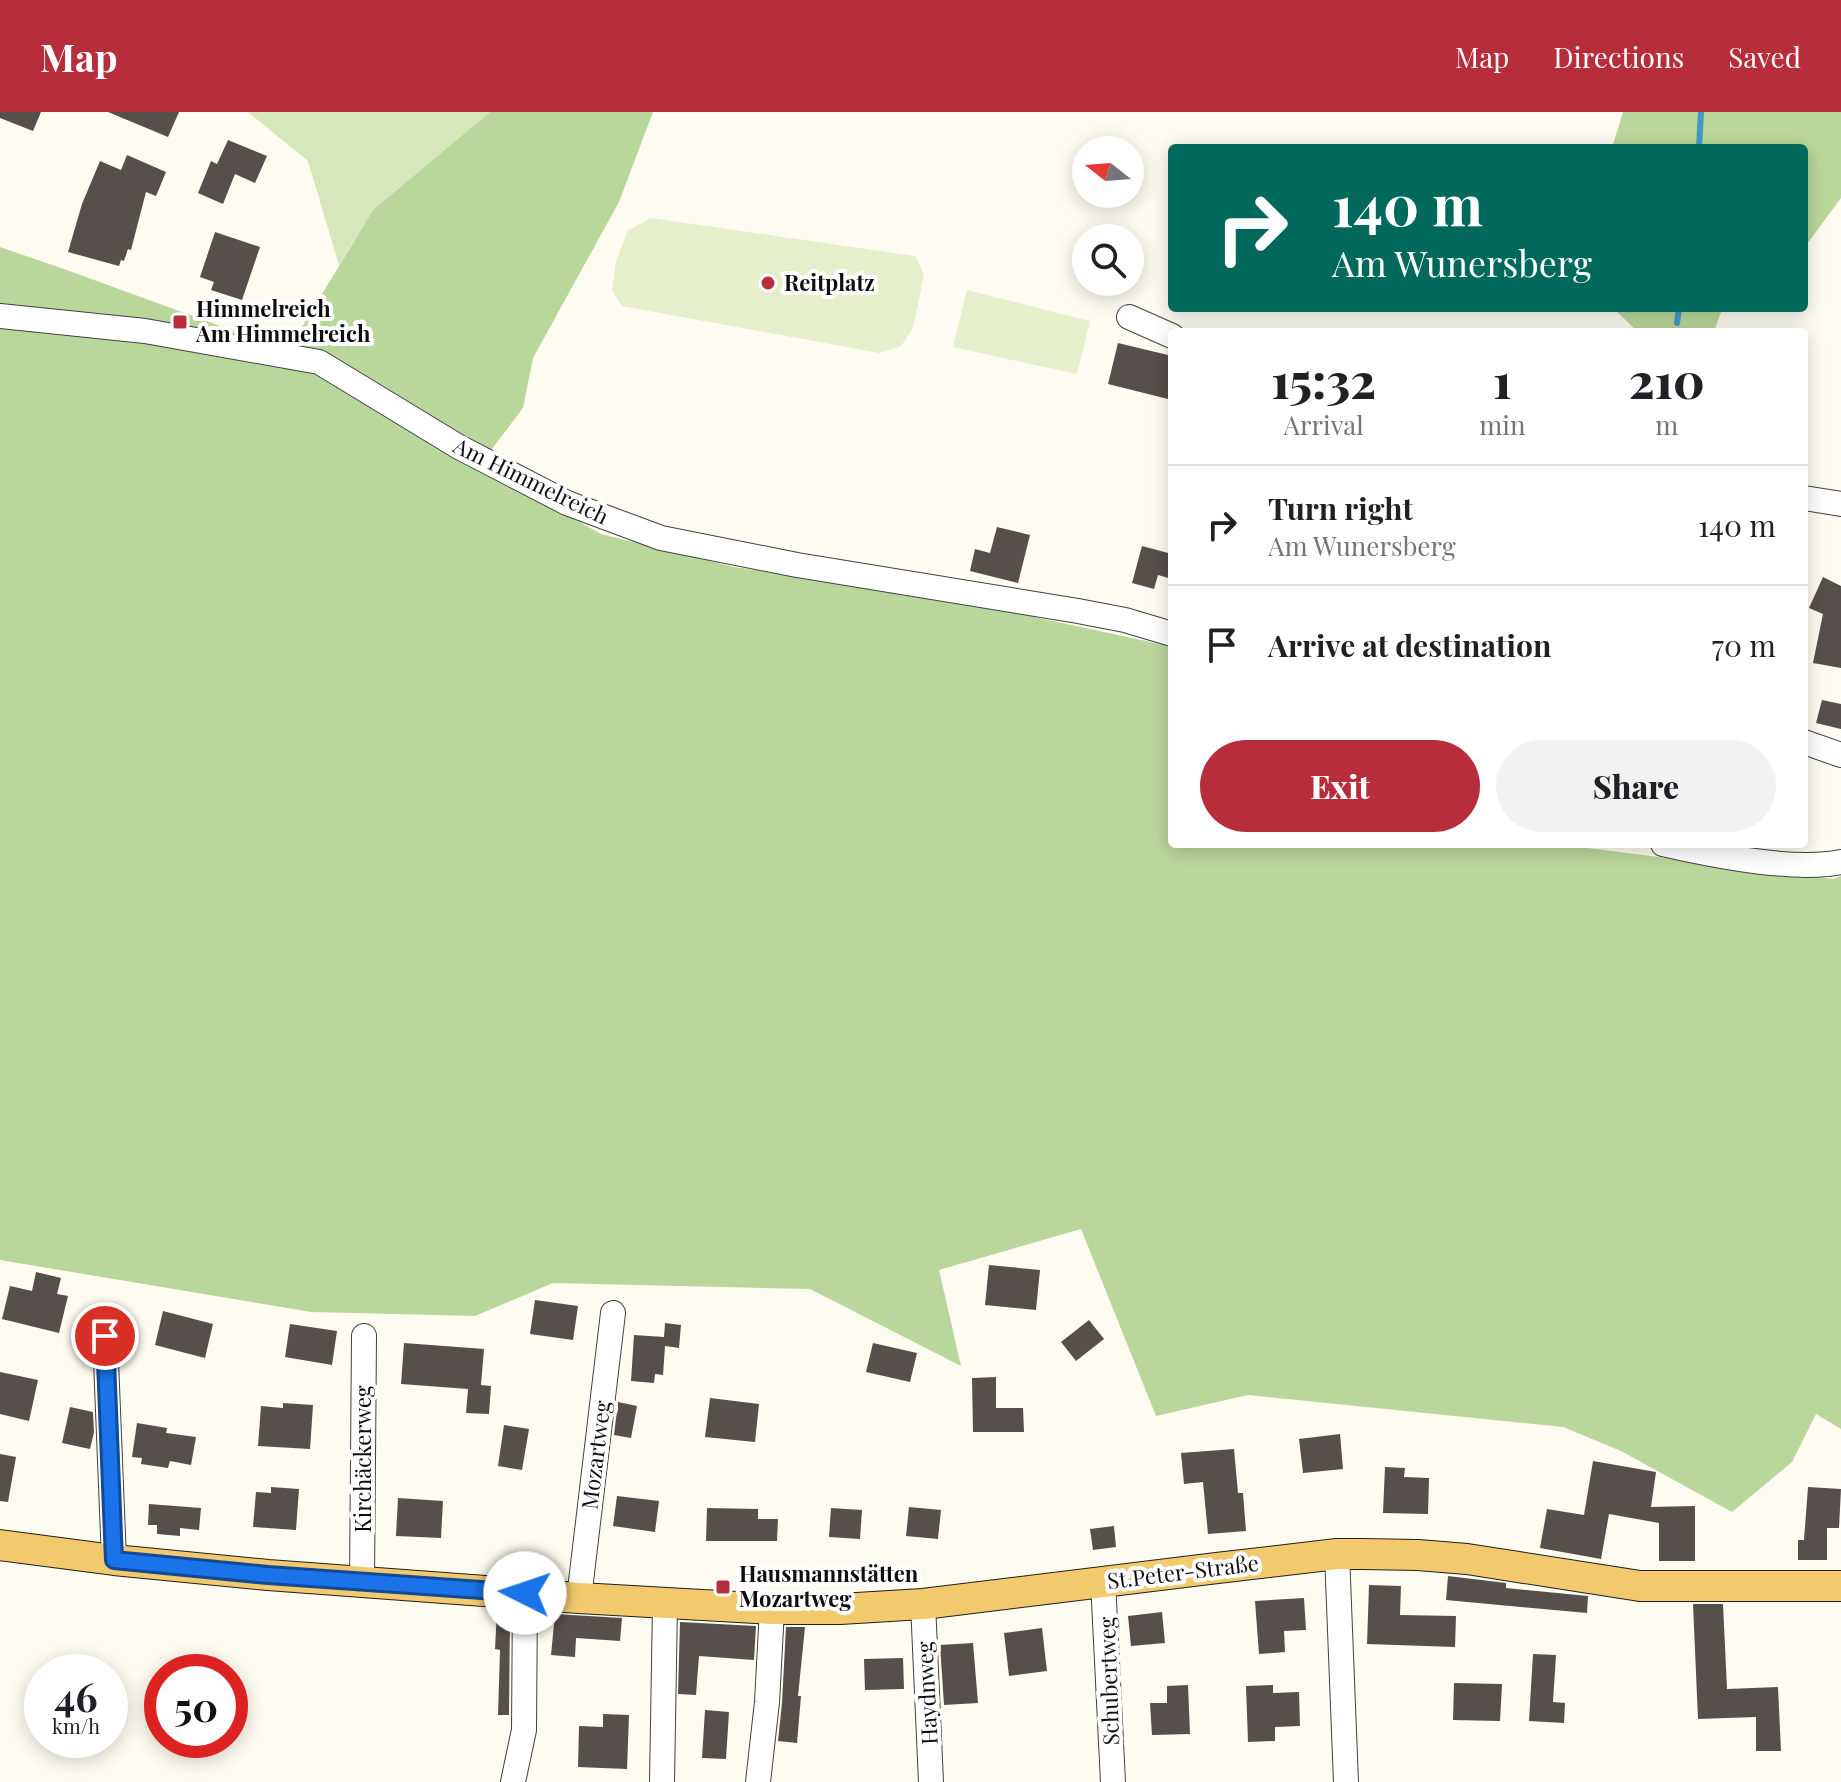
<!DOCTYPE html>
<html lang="en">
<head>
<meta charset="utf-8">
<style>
	:root { --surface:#fff; --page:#f2f2f2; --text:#202124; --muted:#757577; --line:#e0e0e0; --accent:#b82d3c }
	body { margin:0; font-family:"Playfair Display",serif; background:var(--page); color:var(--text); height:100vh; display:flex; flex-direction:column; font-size:30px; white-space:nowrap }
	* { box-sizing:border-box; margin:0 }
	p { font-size:26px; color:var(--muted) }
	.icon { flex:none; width:44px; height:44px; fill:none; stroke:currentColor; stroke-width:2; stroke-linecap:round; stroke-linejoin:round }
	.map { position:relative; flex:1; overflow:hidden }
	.side { position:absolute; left:1168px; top:216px; width:640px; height:520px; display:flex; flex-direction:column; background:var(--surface); border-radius:8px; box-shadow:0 4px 20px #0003 }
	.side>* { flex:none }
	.guide { position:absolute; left:1168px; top:32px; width:640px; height:168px; border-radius:8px; box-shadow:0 4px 20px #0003; background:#00695c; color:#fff; overflow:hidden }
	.needle { width:52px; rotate:287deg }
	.buttons { position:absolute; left:1072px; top:24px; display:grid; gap:16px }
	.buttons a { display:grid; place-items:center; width:72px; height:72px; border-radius:50%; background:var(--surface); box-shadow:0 4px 20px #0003; font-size:40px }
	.speed { position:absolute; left:24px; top:1542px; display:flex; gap:16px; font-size:40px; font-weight:700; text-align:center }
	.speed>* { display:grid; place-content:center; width:104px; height:104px; border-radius:50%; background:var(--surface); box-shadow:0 4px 20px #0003; line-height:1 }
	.speed small { font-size:20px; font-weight:400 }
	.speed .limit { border:12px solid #d22; background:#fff; color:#111 }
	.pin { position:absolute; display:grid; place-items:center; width:68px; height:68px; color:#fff; margin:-34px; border:4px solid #fff; border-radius:50%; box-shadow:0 2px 8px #0007 }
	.me { position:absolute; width:88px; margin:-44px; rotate:274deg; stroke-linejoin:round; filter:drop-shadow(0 0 6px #0008) }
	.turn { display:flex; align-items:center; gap:28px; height:168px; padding:0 32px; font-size:36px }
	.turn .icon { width:104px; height:104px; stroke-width:2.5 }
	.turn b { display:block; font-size:56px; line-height:68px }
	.eta { display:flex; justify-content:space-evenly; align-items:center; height:136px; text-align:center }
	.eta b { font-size:48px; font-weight:800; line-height:56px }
	.action { display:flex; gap:16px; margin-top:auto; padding:16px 32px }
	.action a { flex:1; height:92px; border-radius:48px; background:var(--accent); color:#fff; font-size:32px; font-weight:800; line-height:92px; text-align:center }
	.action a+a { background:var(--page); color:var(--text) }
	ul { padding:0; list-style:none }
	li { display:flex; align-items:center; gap:24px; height:120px; padding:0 32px; border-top:2px solid var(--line) }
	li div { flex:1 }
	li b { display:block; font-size:30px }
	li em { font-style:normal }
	header { display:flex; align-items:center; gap:48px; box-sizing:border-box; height:112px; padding:0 40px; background:var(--accent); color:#fff }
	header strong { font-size:38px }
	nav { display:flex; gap:44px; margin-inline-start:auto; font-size:28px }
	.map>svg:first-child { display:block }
	.green { fill:#d5e7bb }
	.forest { fill:#bad79b }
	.pitch { fill:#e5efcc }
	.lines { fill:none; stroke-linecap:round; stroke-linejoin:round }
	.stream { stroke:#429ac7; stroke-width:6 }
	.building { fill:#564f4b }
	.minor-casing { stroke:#414141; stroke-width:26 }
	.major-casing { stroke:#1f1f1f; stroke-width:32 }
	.minor { stroke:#fff; stroke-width:24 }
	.major { stroke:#f2c96d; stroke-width:30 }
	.route-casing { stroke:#114b97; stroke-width:20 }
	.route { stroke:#1a73e8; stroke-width:14 }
	.poi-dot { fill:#b82d3c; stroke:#fff; stroke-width:3 }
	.labels { text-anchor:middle; stroke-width:8; stroke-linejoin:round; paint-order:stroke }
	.poi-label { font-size:22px; font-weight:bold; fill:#0e0e0e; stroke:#fff; text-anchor:start }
	.street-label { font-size:22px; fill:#0e0e0e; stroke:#fff }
</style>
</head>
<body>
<header>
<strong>Map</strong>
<nav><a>Map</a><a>Directions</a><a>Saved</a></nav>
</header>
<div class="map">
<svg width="1841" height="1670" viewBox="0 0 1841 1670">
	<rect width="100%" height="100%" fill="#fefbf0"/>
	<!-- green -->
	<path class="green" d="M 248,0 L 490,0 L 373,98 L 339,153 L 308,49 Z"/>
	<!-- forest -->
	<g class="forest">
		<path d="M 490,0 L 653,0 L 619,90 L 533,246 L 523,296 L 479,354 L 601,422 L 734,455 L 927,482 L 1169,534 L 1172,532 L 1172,732 L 1555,732 L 1833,767 L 1841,764 L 1841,1317 L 1816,1302 L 1792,1350 L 1732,1400 L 1621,1339 L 1563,1315 L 1248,1283 L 1156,1304 L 1081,1117 L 939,1158 L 961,1254 L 810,1177 L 553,1171 L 475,1204 L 311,1200 L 0,1148 L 0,135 L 64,157 L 234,219 L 296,225 L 373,98 Z"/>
		<path d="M 1623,0 L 1841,0 L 1841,86 L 1804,136 L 1804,36 L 1612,36 Z"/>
		<path d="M 1613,196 L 1725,196 L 1722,197 L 1714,220 L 1638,220 Z"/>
	</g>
	<!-- pitch -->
	<g class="pitch">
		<path d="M 651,106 L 915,144 L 924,163 L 913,216 L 901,234 L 879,241 L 622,194 L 612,178 L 616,149 L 628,118 Z"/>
		<path d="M 967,178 L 1090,209 L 1077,262 L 953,235 Z"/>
	</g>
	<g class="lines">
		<!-- stream -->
		<g class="stream">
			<path d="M 1699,36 L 1701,0"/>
			<path d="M 1677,211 L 1679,196"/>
		</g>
	</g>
	<!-- building -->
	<g class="building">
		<path d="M 0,0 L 41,0 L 33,19 L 0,6 Z"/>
		<path d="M 108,0 L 179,0 L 168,25 Z"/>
		<path d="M 228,28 L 267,44 L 255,71 L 235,62 L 223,92 L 198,81 L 211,49 L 217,52 Z"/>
		<path d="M 127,43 L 166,60 L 156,84 L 146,80 L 131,138 L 128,137 L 124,149 L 121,148 L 119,154 L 68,140 L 82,92 L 100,49 L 121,58 Z"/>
		<path d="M 215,120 L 260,135 L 242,188 L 211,178 L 214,170 L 200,165 Z"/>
		<path d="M 1118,231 L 1172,244 L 1172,288 L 1108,272 Z"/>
		<path d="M 997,415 L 1030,423 L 1018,471 L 970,459 L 975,437 L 990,441 Z"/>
		<path d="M 1142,434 L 1172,442 L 1172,467 L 1158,463 L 1154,477 L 1132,471 Z"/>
		<path d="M 1823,465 L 1841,474 L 1841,556 L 1813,551 L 1823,502 L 1809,496 Z"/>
		<path d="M 1822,588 L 1841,592 L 1841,617 L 1816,611 Z"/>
		<path d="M 989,1153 L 1040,1158 L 1036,1198 L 985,1193 Z"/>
		<path d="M 36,1160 L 61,1166 L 57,1182 L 68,1184 L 59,1221 L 2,1207 L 10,1174 L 32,1179 Z"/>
		<path d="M 535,1188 L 578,1194 L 573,1228 L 530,1222 Z"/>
		<path d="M 163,1199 L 213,1212 L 205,1246 L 155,1233 Z"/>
		<path d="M 1089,1208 L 1104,1227 L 1076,1249 L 1061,1230 Z"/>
		<path d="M 665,1211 L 681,1213 L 679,1236 L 665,1234 L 663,1263 L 655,1262 L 654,1271 L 631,1269 L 634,1223 L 664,1225 Z"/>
		<path d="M 290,1212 L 337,1219 L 332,1253 L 285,1245 Z"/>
		<path d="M 404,1231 L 484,1237 L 481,1273 L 491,1274 L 489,1302 L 466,1301 L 468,1277 L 401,1272 Z"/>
		<path d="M 873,1231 L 917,1241 L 910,1270 L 866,1260 Z"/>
		<path d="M 0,1260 L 38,1268 L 29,1309 L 0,1302 Z"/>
		<path d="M 996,1265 L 996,1296 L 1023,1296 L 1024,1320 L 973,1320 L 972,1266 Z"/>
		<path d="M 710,1286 L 759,1292 L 755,1330 L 705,1325 Z"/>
		<path d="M 618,1290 L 637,1294 L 631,1326 L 614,1323 Z"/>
		<path d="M 283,1291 L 313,1293 L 310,1337 L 258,1334 L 261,1294 L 283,1296 Z"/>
		<path d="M 70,1295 L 93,1300 L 94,1320 L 90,1337 L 62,1331 Z"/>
		<path d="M 137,1311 L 167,1316 L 166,1321 L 196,1325 L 191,1353 L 170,1349 L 168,1356 L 141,1352 L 142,1346 L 132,1345 Z"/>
		<path d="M 504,1313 L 529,1317 L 522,1358 L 498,1354 Z"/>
		<path d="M 1340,1322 L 1343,1357 L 1303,1361 L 1299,1327 Z"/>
		<path d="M 1234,1337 L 1238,1381 L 1243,1381 L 1246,1419 L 1208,1422 L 1203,1370 L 1184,1372 L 1181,1341 Z"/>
		<path d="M 0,1342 L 16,1345 L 8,1390 L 0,1389 Z"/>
		<path d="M 1593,1349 L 1656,1360 L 1651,1395 L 1695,1394 L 1695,1449 L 1659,1449 L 1659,1411 L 1609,1402 L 1601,1447 L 1540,1436 L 1547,1397 L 1584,1403 Z"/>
		<path d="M 1385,1355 L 1405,1356 L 1404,1365 L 1429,1366 L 1428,1402 L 1383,1401 Z"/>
		<path d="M 271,1375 L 299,1377 L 296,1418 L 253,1415 L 256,1380 L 271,1381 Z"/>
		<path d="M 1808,1375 L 1841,1377 L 1839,1416 L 1827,1416 L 1827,1448 L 1798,1448 L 1798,1428 L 1804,1428 Z"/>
		<path d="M 617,1384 L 659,1389 L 655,1420 L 613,1414 Z"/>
		<path d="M 398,1386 L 443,1389 L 441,1426 L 396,1424 Z"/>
		<path d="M 149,1392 L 201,1396 L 199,1418 L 180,1416 L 180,1424 L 157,1422 L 157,1413 L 148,1413 Z"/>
		<path d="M 909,1395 L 941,1398 L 938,1427 L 906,1424 Z"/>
		<path d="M 707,1396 L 758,1397 L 758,1407 L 778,1407 L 777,1429 L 706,1429 Z"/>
		<path d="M 831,1396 L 862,1398 L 860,1427 L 829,1425 Z"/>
		<path d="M 1114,1414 L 1116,1435 L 1093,1438 L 1090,1417 Z"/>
		<path d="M 1448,1464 L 1506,1471 L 1506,1476 L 1588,1484 L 1587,1501 L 1446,1488 Z"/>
		<path d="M 1369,1473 L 1401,1474 L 1400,1503 L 1456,1504 L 1455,1535 L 1367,1532 Z"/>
		<path d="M 1304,1486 L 1306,1518 L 1284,1519 L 1285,1540 L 1259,1542 L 1255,1489 Z"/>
		<path d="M 1693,1492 L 1723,1492 L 1727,1577 L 1778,1575 L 1781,1639 L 1756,1639 L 1756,1605 L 1698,1607 Z"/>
		<path d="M 497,1498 L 510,1499 L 509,1603 L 498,1603 L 500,1538 L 495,1537 Z"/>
		<path d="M 1162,1500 L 1165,1531 L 1131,1534 L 1128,1504 Z"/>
		<path d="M 555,1502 L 622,1506 L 620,1529 L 576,1526 L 575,1545 L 551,1543 Z"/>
		<path d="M 680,1510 L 756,1514 L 754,1548 L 699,1544 L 696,1583 L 678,1582 Z"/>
		<path d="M 786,1515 L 805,1515 L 798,1584 L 801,1584 L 797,1631 L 778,1629 L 782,1591 Z"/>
		<path d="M 1042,1516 L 1047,1559 L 1009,1564 L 1004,1521 Z"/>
		<path d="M 973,1531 L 978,1591 L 944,1593 L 940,1533 Z"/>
		<path d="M 1533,1542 L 1556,1543 L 1553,1590 L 1565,1591 L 1564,1611 L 1529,1609 Z"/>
		<path d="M 903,1546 L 904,1577 L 865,1578 L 864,1547 Z"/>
		<path d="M 1454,1571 L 1502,1572 L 1500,1609 L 1453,1608 Z"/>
		<path d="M 1188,1573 L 1190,1622 L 1152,1623 L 1150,1591 L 1167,1591 L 1167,1574 Z"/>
		<path d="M 1273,1573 L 1273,1581 L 1299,1580 L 1300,1614 L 1275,1615 L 1275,1629 L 1248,1630 L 1246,1574 Z"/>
		<path d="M 705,1598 L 729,1600 L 726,1647 L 702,1646 Z"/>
		<path d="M 603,1602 L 629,1603 L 627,1657 L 578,1655 L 579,1614 L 603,1615 Z"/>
	</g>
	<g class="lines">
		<!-- minor casing -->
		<g class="minor-casing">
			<g id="minor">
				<path d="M 0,204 L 145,219 L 319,250 L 459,335 L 567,391 L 661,426 L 797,453 L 1078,499 L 1125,508 L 1172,522"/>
				<path d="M 1129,205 L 1172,224"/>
				<path d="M 1804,386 L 1841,392"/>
				<path d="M 1804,630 L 1841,643"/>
				<path d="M 1663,732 C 1711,743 1793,760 1841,750"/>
				<path d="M 105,1224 L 114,1448"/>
				<path d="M 1337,1442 L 1346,1670"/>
				<path d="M 1103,1469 L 1113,1670"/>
				<path d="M 362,1470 L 364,1224"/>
				<path d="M 579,1486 L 613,1201"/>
				<path d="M 923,1492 L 931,1670"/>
				<path d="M 513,1670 L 524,1618 L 525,1481"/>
				<path d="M 662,1670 L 665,1492"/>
				<path d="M 758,1670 L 767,1590 L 772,1497"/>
			</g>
		</g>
		<!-- major casing -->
		<g class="major-casing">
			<path id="major" d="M 0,1433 L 114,1448 L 268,1463 L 579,1486 L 772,1497 L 840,1497 L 923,1492 L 1217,1456 L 1337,1442 L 1362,1442 L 1418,1443 L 1467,1447 L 1640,1474 L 1841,1474"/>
		</g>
		<!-- minor -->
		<use href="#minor" class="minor"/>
		<!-- major -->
		<use href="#major" class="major"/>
	</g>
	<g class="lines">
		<!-- route casing -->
		<g class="route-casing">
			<path id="route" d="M 105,1224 L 114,1448 L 268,1463 L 525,1481"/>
		</g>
		<!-- route -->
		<use href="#route" class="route"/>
	</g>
	<!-- markers -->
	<g class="poi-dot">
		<circle cx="768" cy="171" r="8"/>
		<rect x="172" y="202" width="16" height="16" rx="4"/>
		<rect x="715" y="1467" width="16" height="16" rx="4"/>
	</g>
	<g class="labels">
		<!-- poi labels -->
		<g class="poi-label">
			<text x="784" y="179">Reitplatz</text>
			<text x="196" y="205">Himmelreich<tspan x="196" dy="25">Am Himmelreich</tspan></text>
			<text x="739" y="1470">Hausmannstätten<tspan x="739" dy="25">Mozartweg</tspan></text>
		</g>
		<!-- street labels -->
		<g class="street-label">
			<text transform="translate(531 369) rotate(26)" y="8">Am Himmelreich</text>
			<text transform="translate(596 1343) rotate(-83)" y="8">Mozartweg</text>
			<text transform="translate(363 1347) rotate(-90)" y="8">Kirchäckerweg</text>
			<text transform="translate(1183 1460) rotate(-7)" y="8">St.Peter-Straße</text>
			<text transform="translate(1109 1569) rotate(-92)" y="8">Schubertweg</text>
			<text transform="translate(927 1581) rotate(-93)" y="8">Haydnweg</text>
		</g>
	</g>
</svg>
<div class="buttons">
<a><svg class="needle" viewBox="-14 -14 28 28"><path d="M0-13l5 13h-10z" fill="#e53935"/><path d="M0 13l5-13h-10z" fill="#757577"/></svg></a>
<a><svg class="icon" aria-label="search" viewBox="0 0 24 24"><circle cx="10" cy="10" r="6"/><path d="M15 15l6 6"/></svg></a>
</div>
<div class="speed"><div>46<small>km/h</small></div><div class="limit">50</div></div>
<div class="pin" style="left:105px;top:1224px;background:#d93025"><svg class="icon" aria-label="arrive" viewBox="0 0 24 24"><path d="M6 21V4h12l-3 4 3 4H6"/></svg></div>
<svg class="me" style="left:525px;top:1481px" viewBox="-20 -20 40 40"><circle r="19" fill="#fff"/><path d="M0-13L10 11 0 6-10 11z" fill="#1a73e8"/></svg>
<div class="guide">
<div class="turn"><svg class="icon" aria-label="right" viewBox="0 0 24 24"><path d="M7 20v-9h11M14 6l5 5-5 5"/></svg><div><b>140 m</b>Am Wunersberg</div></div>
</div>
<section class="side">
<div class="eta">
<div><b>15:32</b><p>Arrival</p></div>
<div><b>1</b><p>min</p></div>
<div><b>210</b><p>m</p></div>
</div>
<ul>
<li><svg class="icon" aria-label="right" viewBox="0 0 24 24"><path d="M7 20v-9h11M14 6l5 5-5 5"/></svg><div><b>Turn right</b><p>Am Wunersberg</p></div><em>140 m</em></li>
<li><svg class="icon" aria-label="arrive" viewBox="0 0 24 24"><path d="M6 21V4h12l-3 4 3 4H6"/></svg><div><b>Arrive at destination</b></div><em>70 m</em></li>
</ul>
<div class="action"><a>Exit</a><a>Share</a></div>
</section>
</div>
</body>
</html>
